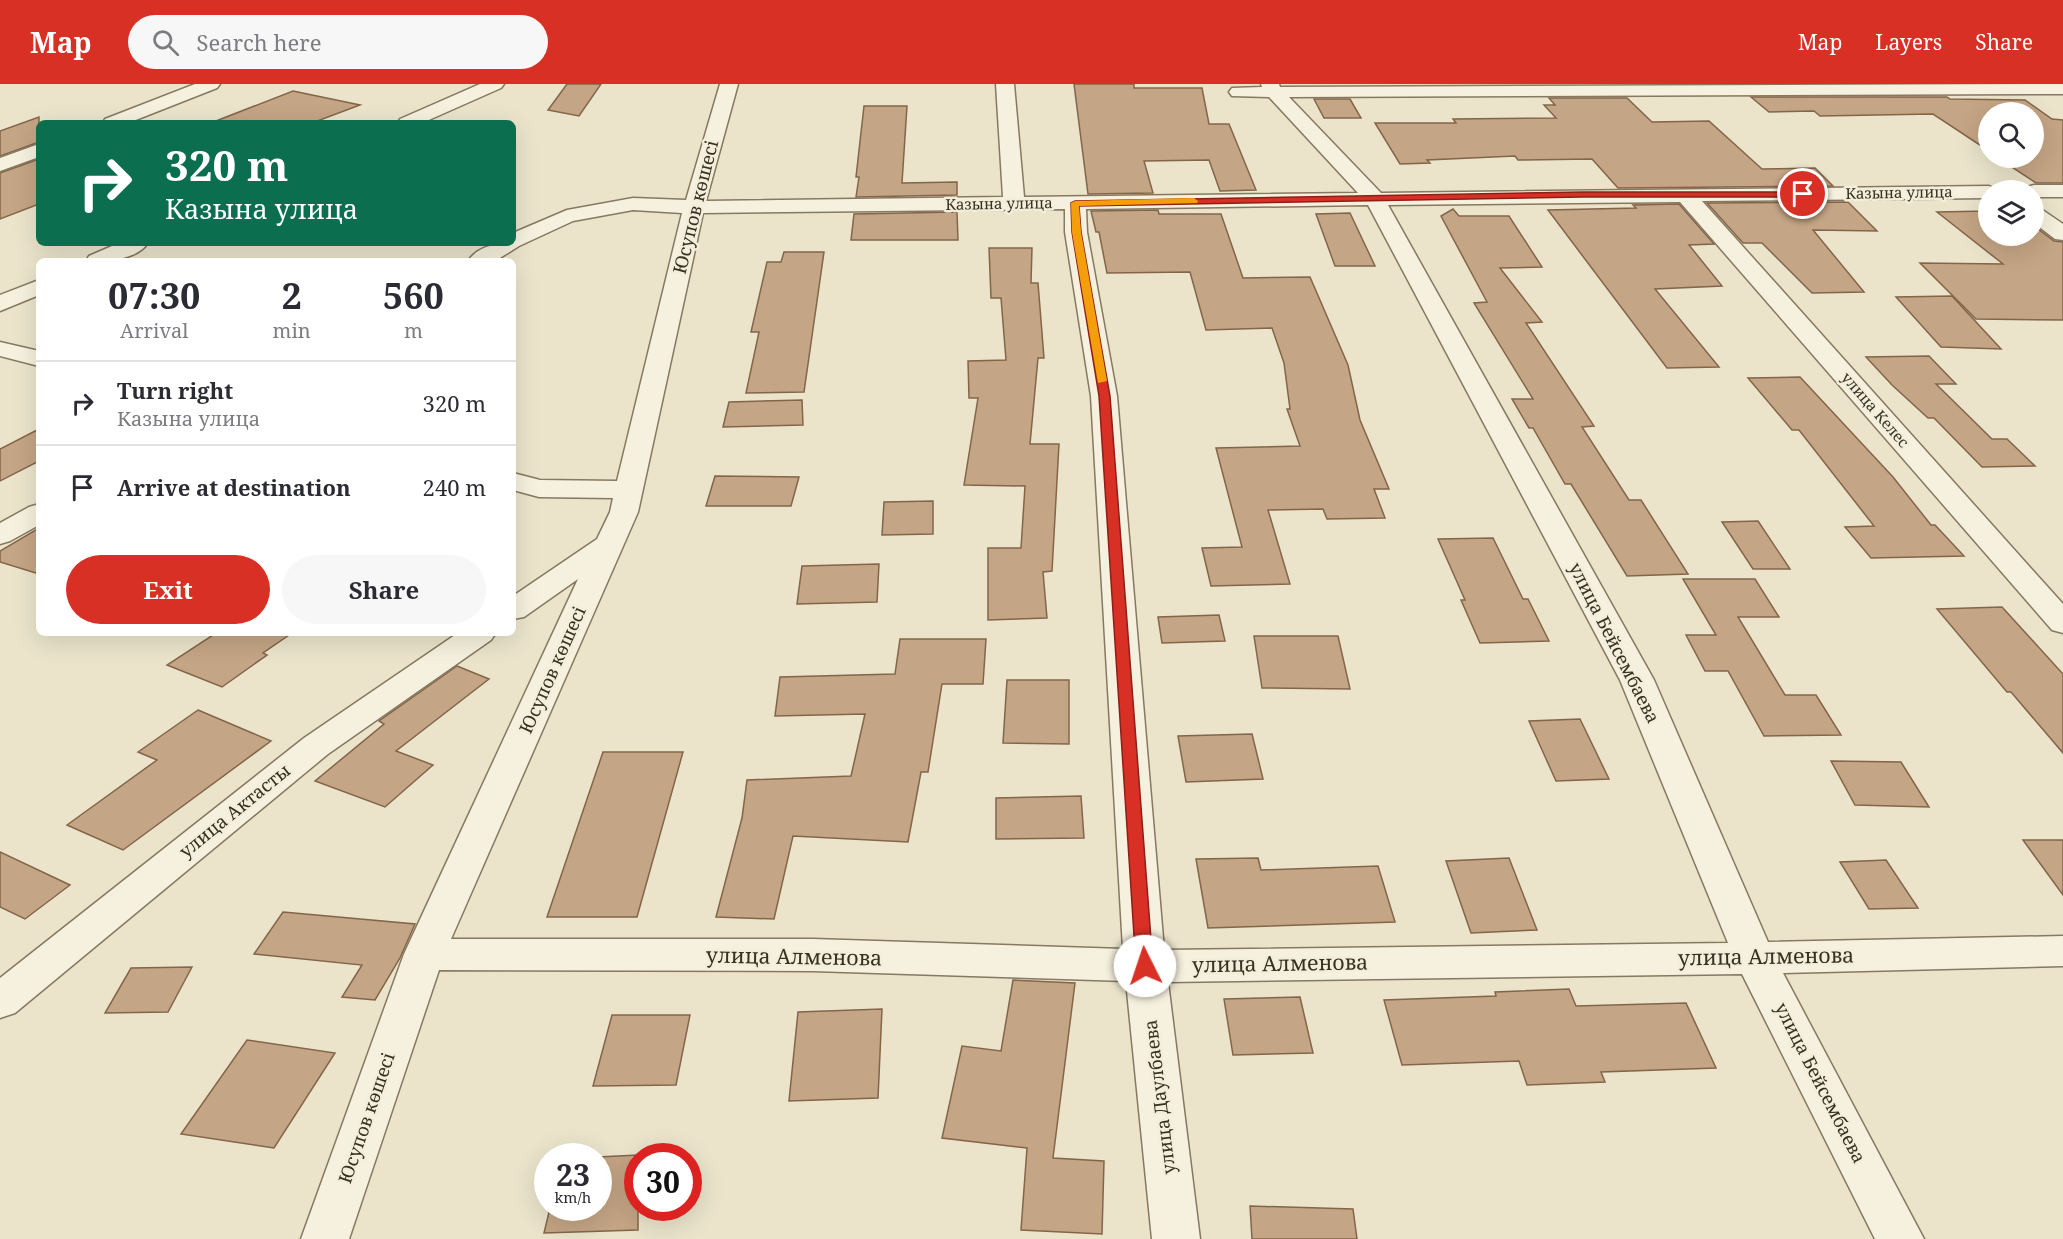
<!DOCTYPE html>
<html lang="en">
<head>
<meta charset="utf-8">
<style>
	:root { --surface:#fff; --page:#f7f7f7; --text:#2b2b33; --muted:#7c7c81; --line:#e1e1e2; --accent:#d93025 }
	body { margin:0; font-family:"Noto Serif",serif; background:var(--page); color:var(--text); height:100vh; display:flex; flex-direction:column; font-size:22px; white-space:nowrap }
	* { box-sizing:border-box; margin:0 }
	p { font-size:20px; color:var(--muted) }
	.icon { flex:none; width:33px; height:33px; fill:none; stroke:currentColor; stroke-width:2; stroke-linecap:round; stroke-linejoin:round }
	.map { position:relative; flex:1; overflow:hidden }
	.details { position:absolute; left:36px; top:174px; width:480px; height:378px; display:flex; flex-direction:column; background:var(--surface); border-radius:9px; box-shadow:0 6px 24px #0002 }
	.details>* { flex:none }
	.guide { position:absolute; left:36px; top:36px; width:480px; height:126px; border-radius:9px; box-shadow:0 6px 24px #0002; background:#0b6e4f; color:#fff; overflow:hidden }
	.tools { position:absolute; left:1978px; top:18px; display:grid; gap:12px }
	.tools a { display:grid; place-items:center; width:66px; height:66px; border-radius:50%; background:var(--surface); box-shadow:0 6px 24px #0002; font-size:30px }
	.speed { position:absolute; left:534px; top:1059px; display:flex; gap:12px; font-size:30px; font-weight:700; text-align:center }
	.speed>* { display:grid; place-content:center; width:78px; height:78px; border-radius:50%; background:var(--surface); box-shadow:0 6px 24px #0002; line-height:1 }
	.speed small { font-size:15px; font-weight:400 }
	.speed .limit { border:9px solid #d22; background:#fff; color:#111 }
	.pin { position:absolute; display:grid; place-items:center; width:51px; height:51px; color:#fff; margin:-26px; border:3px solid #fff; border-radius:50%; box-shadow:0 2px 6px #0007 }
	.me { position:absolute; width:66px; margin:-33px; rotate:356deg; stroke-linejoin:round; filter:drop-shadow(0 0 4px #0008) }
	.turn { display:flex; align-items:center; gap:21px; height:126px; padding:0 30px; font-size:27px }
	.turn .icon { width:78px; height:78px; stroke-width:2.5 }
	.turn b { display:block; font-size:42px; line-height:51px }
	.eta { display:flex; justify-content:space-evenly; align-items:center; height:102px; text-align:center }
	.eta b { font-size:36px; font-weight:700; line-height:42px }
	.primary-button { display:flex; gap:12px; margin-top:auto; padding:12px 30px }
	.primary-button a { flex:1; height:69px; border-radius:36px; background:var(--accent); color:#fff; font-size:24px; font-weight:700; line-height:69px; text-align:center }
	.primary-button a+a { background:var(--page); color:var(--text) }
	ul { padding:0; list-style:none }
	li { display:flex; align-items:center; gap:18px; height:84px; padding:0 30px; border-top:2px solid var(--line) }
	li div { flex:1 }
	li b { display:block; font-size:22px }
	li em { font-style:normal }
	header { display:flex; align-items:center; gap:36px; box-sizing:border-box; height:84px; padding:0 30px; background:var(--accent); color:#fff }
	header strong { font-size:28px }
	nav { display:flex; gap:33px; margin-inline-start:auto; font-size:21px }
	.search { width:420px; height:54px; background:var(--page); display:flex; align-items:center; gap:15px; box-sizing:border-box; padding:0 21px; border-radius:33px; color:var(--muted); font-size:22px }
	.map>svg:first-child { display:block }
	.building { fill:#c4a585; stroke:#836549; stroke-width:1.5 }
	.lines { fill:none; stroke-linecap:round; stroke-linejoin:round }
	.minor-casing { stroke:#867861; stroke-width:3 }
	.minor { fill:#f6f1de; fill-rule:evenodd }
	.route { fill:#d93025; stroke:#8d1f18; stroke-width:1.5 }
	.slow { fill:#f59e0b }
	.labels { text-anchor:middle; stroke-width:5; stroke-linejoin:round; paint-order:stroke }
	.far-street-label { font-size:15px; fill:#382f23; stroke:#f3eeda }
	.street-label { font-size:18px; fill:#382f23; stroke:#f3eeda }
	.near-street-label { font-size:21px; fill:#382f23; stroke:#f3eeda }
</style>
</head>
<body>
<header>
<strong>Map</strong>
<div class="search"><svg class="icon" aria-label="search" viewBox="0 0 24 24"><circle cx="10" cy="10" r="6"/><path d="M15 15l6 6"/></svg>Search here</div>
<nav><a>Map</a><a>Layers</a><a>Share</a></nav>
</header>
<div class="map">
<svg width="2063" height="1155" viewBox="0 0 2063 1155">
	<rect width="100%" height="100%" fill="#ebe4cb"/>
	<!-- building -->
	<g class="building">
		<path d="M 567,0 L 601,0 L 579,32 L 548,26 Z"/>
		<path d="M 1074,0 L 1134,0 L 1134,4 L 1202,4 L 1209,40 L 1229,40 L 1256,106 L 1220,107 L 1209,76 L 1144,77 L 1153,109 L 1088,110 Z"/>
		<path d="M 293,7 L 360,21 L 312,39 L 217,39 L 216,37 Z"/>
		<path d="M 1751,13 L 1947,13 L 1950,15 L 2025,16 L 2052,35 L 2063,36 L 2063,99 L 2036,99 L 1998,74 L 2034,74 L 2034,28 L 1989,28 L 1989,67 L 1933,30 L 1820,32 L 1814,27 L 1769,28 Z"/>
		<path d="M 1549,14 L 1627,14 L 1652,38 L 1709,37 L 1762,85 L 1815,84 L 1833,102 L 1618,104 L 1592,75 L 1518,76 L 1515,72 L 1427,76 L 1430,79 L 1400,80 L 1375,39 L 1456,39 L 1453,35 L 1556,34 L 1544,21 L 1555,21 Z"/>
		<path d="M 1314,15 L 1350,15 L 1361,34 L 1324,34 Z"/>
		<path d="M 864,22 L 907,22 L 902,99 L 957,98 L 957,111 L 856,113 L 859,93 L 856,93 Z"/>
		<path d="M 39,33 L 39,58 L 0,72 L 0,47 Z"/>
		<path d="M 39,75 L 39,120 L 0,135 L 0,89 Z"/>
		<path d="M 1848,118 L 1877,147 L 1813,146 L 1864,208 L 1812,209 L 1762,159 L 1743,159 L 1707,119 Z"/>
		<path d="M 1679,120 L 1714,160 L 1689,161 L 1722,202 L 1655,205 L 1719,283 L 1667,284 L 1548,126 L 1636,124 L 1633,121 Z"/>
		<path d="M 1453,125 L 1459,132 L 1509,132 L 1542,183 L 1500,184 L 1542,238 L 1526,239 L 1594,342 L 1582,343 L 1629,416 L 1641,416 L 1688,490 L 1627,492 L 1571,400 L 1565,400 L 1533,344 L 1529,344 L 1512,315 L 1533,315 L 1474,219 L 1487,218 L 1441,132 Z"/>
		<path d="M 1158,126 L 1159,130 L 1221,130 L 1243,194 L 1310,193 L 1348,281 L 1360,336 L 1389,405 L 1374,405 L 1385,434 L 1327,435 L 1323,425 L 1268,426 L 1290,500 L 1211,502 L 1202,464 L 1242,463 L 1216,364 L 1300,362 L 1287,325 L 1290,325 L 1284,279 L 1272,244 L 1206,246 L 1190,188 L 1107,189 L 1099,148 L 1096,148 L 1091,127 Z"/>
		<path d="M 1989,127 L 1989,152 L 2034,152 L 2034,142 L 2054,157 L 2063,158 L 2063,236 L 1976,235 L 1920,179 L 2003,180 L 1937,128 Z"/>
		<path d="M 957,128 L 958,156 L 851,156 L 854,130 Z"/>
		<path d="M 1350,129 L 1375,182 L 1335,182 L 1316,130 Z"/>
		<path d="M 989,164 L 1032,164 L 1031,199 L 1038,199 L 1044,274 L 1038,274 L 1030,360 L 1059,360 L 1052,487 L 1043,488 L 1047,534 L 988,536 L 988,464 L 1021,464 L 1025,402 L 964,401 L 978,314 L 969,314 L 968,277 L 1006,276 L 1001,214 L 991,214 Z"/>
		<path d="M 784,168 L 824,168 L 804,308 L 746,309 L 759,248 L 751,248 L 767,178 L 781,178 Z"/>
		<path d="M 1952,212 L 2001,265 L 1941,263 L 1896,213 Z"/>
		<path d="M 1929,272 L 1956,300 L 1936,300 L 1992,355 L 2007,355 L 2035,382 L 1982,383 L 1934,334 L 1928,334 L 1892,301 L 1866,273 Z"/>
		<path d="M 1800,293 L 1893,393 L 1931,441 L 1935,441 L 1964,472 L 1871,474 L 1845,443 L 1874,442 L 1799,346 L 1792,346 L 1748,294 Z"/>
		<path d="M 802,316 L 803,341 L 723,343 L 729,318 Z"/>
		<path d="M 39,345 L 39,377 L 0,397 L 0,365 Z"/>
		<path d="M 715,392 L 799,393 L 791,422 L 706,422 Z"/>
		<path d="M 933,417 L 933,450 L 882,451 L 884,418 Z"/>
		<path d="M 1758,437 L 1790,485 L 1753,485 L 1722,438 Z"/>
		<path d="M 39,444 L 39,490 L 0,478 L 0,467 Z"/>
		<path d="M 1493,454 L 1523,515 L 1528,515 L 1549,557 L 1480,559 L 1461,516 L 1465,516 L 1438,455 Z"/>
		<path d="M 879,480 L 877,518 L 797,520 L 802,482 Z"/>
		<path d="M 1683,495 L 1755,495 L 1779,533 L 1738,533 L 1785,611 L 1816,611 L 1841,651 L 1764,652 L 1728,587 L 1705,587 L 1686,551 L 1716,551 Z"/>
		<path d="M 2002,523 L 2063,590 L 2063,669 L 2011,608 L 2007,608 L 1937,525 Z"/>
		<path d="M 1219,531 L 1225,557 L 1162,559 L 1158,533 Z"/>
		<path d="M 216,549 L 292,549 L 263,569 L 267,571 L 222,603 L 167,581 Z"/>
		<path d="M 1254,552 L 1338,552 L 1350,605 L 1262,604 Z"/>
		<path d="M 900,555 L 986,555 L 983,600 L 942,600 L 928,688 L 921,688 L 908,758 L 793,752 L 774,835 L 716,833 L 742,734 L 747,696 L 851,692 L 865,630 L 775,632 L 780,593 L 895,590 Z"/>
		<path d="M 457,582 L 489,595 L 396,667 L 433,681 L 385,723 L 315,697 L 384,640 L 379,637 Z"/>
		<path d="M 1007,596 L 1069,596 L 1069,660 L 1003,659 Z"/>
		<path d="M 198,626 L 271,657 L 123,766 L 67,741 L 157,676 L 138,668 Z"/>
		<path d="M 1580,635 L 1609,695 L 1556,697 L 1529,637 Z"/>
		<path d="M 1252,650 L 1263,695 L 1186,698 L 1178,652 Z"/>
		<path d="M 603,668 L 683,668 L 637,833 L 547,833 Z"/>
		<path d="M 1831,677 L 1901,678 L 1929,723 L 1855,721 Z"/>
		<path d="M 1081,712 L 1084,754 L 996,755 L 996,714 Z"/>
		<path d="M 2023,756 L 2063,756 L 2063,811 Z"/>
		<path d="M 0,768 L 70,801 L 25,835 L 0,823 Z"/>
		<path d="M 1258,774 L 1261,786 L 1378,782 L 1395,838 L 1208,844 L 1196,775 Z"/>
		<path d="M 1509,774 L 1537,846 L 1471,849 L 1446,777 Z"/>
		<path d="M 1886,776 L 1918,824 L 1869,825 L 1840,778 Z"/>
		<path d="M 283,828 L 415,840 L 400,874 L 375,916 L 342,913 L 362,881 L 254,870 Z"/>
		<path d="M 192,883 L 168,928 L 105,929 L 131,884 Z"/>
		<path d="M 1013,896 L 1075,899 L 1053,1074 L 1104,1077 L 1102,1150 L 1021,1146 L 1027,1064 L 942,1054 L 962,962 L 1001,967 Z"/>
		<path d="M 1569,905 L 1576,922 L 1686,919 L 1716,984 L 1601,988 L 1605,998 L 1527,1001 L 1519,977 L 1402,981 L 1384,916 L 1496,912 L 1495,908 Z"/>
		<path d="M 1300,913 L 1313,969 L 1233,971 L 1224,915 Z"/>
		<path d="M 882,925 L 878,1014 L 789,1017 L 798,928 Z"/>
		<path d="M 612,931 L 690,931 L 676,1001 L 593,1002 Z"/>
		<path d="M 247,956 L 335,969 L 274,1064 L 181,1050 Z"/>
		<path d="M 638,1071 L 638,1146 L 544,1149 L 550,1124 L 598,1124 L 598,1073 Z"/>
		<path d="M 1250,1122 L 1353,1125 L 1357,1155 L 1252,1155 Z"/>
	</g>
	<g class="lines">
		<!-- minor casing -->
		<g class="minor-casing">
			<g id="minor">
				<path d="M 195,0 L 220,0 L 217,4 L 128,39 L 103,39 L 105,35 Z"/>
				<path d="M 480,0 L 504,0 L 501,4 L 422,39 L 398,39 L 400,35 Z"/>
				<path d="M 720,0 L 738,0 L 706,117 L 1003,113 L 996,0 L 1014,0 L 1024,113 L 1358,109 L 1269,13 L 1232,12 L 1229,8 L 1232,4 L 1262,3 L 1261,0 L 1279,0 L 1280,3 L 2063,0 L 2063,10 L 1289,13 L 1381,109 L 1989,102 L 1998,106 L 1989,106 L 1989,114 L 1702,117 L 2063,520 L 2063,549 L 2052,546 L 1680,118 L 1388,121 L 1654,596 L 1768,858 L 2063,852 L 2063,882 L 1783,889 L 1924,1155 L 1875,1155 L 1742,890 L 1168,898 L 1200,1155 L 1152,1155 L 1126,897 L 813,887 L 439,886 L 349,1155 L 301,1155 L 404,870 L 578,495 L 524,533 L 513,535 L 513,512 L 597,455 L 610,428 L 613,414 L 539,413 L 513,406 L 513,389 L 540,396 L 617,397 L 682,129 L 633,126 L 573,137 L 519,162 L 495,177 L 468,177 C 478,162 497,159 513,159 L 513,149 L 567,126 L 633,114 L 686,116 ZM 1368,121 L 1620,596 L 1728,859 L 1164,866 L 1117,312 L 1087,148 L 1086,125 ZM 1065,125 L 1065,148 L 1091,312 L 1123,865 L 813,855 L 451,855 L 638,428 L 703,129 Z"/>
				<path d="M 39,60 L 39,73 L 0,87 L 0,74 Z"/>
				<path d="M 2034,101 L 2063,101 L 2063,113 L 2034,113 L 2034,106 L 2024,106 L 2027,103 Z"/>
				<path d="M 2034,123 L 2041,125 L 2063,140 L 2063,156 L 2055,155 L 2034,139 Z"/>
				<path d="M 119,159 L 148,159 C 135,177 106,177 86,177 L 89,172 Z"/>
				<path d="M 39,196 L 39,211 L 0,227 L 0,211 Z"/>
				<path d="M 0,258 L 39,267 L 39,282 L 0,272 Z"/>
				<path d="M 39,420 L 39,441 L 10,457 L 0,460 L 0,439 L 29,423 Z"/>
				<path d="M 458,549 L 496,549 L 491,556 L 328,670 L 15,929 L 0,934 L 0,894 L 304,654 Z"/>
			</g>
		</g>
		<!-- minor -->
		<use href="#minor" class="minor"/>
	</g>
	<!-- route -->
	<path class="route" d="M 1582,108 L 1803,108 L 1807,110 L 1803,113 L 1582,113 L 1079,122 L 1081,148 L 1110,312 L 1153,882 L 1151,887 L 1145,889 L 1139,887 L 1136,882 L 1099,312 L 1072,148 L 1071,119 L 1075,117 Z"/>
	<!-- slow -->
	<path class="slow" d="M 1194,114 L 1198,117 L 1197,119 L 1079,122 L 1081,148 L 1107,297 L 1098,299 L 1072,148 L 1071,119 L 1075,117 Z"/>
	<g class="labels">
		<!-- far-street labels -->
		<g class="far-street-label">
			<text transform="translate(1899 109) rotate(-1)" y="5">Казына улица</text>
			<text transform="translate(999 120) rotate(-1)" y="5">Казына улица</text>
			<text transform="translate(1875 326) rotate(49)" y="5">улица Келес</text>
		</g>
		<!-- street labels -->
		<g class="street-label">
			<text transform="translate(696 123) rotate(-76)" y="6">Юсупов көшесі</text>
			<text transform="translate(1614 559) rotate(63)" y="6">улица Бейсембаева</text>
			<text transform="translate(553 586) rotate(-66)" y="6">Юсупов көшесі</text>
			<text transform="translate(235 727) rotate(-39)" y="6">улица Актасты</text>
			<text transform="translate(1820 999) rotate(63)" y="6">улица Бейсембаева</text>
			<text transform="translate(1160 1013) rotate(-97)" y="6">улица Даулбаева</text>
			<text transform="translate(367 1034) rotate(-71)" y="6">Юсупов көшесі</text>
		</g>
		<!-- near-street labels -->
		<g class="near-street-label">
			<text transform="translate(794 873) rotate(1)" y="7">улица Алменова</text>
			<text transform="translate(1766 873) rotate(-1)" y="7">улица Алменова</text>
			<text transform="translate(1280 880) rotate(-1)" y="7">улица Алменова</text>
		</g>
	</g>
</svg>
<div class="tools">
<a><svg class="icon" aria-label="search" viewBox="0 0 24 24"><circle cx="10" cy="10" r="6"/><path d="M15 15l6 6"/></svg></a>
<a><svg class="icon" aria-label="layers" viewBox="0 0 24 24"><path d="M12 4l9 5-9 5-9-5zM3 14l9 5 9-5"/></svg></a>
</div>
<div class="speed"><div>23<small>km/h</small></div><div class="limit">30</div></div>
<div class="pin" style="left:1803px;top:110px;background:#d93025"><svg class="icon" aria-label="arrive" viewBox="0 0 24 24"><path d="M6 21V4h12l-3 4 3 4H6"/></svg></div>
<svg class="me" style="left:1145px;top:882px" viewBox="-20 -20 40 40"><circle r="19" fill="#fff"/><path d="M0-13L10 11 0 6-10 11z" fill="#d93025"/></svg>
<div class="guide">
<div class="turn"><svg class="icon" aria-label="right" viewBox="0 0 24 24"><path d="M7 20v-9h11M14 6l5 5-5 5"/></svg><div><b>320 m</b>Казына улица</div></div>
</div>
<section class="details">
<div class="eta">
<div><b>07:30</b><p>Arrival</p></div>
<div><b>2</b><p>min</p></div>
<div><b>560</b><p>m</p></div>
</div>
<ul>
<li><svg class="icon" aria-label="right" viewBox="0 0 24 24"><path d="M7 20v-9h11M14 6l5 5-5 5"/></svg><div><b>Turn right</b><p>Казына улица</p></div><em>320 m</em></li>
<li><svg class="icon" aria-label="arrive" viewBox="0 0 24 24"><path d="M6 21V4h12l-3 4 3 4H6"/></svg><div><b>Arrive at destination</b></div><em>240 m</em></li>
</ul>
<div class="primary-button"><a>Exit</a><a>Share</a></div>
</section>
</div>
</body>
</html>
